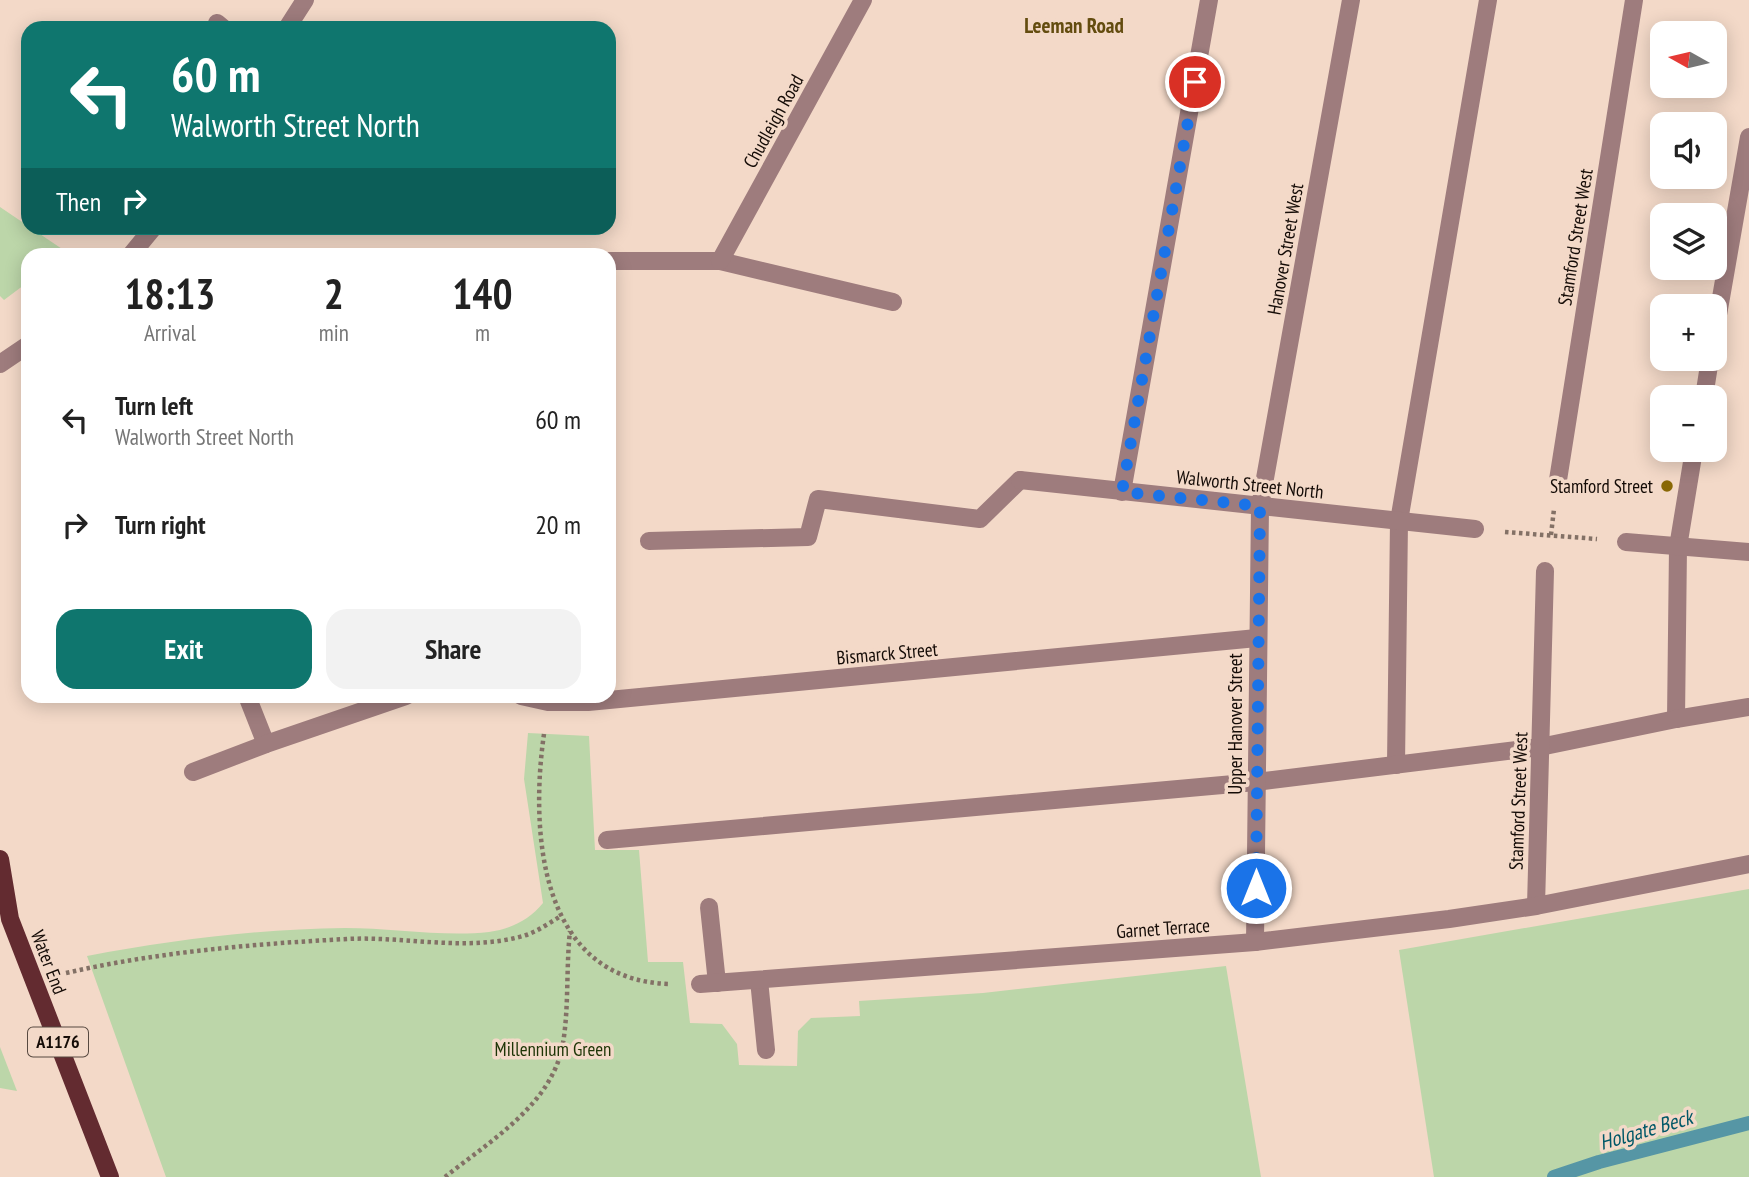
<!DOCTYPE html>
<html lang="en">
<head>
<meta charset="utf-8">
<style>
	:root { --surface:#fff; --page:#f2f2f2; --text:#222; --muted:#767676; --accent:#0f766e }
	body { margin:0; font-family:"PT Sans Narrow",sans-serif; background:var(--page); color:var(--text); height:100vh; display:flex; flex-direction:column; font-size:26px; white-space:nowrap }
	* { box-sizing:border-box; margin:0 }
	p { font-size:23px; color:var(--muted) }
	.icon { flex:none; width:38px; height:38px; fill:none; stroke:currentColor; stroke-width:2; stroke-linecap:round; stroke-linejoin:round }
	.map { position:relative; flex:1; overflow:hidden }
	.details { position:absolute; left:21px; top:248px; width:595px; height:455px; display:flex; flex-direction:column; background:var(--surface); border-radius:21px; box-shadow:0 4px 18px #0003 }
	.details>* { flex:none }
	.guide { position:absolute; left:21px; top:21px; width:595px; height:214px; border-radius:21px; box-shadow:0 4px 18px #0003; background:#0f766e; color:#fff; overflow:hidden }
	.needle { width:46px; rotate:278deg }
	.tools { position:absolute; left:1650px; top:21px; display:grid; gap:14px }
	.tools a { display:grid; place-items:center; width:77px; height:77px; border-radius:14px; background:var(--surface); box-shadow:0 4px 18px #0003; font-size:35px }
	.pin { position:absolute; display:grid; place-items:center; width:60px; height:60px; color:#fff; margin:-30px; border:4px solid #fff; border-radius:50%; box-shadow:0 2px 7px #0007 }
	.me { position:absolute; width:77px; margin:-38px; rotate:0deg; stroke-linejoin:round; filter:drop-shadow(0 0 5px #0008) }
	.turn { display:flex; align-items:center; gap:24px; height:147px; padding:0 35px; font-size:32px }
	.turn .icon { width:91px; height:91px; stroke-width:2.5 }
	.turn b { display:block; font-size:49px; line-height:60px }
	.then { display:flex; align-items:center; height:66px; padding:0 35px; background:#0003; gap:14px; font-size:26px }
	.eta { display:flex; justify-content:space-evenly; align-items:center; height:119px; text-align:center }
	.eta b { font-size:42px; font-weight:700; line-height:49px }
	.action { display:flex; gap:14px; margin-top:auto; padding:14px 35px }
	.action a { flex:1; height:80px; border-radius:21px; background:var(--accent); color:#fff; font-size:28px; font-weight:700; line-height:80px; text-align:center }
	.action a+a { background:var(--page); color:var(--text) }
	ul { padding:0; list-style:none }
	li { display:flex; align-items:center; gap:21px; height:105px; padding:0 35px }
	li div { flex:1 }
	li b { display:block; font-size:26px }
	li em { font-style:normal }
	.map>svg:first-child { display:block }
	.green { fill:#bcd6a9 }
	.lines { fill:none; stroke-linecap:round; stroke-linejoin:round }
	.stream { stroke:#5696a5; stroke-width:14 }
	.path { stroke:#837166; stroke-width:4.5; stroke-dasharray:3.5 3.5; stroke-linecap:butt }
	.service { stroke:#9e7c7d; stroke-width:18 }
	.minor { stroke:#9e7c7d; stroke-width:18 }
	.tertiary { stroke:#9e7c7d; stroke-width:18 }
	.primary { stroke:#632b30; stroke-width:18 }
	.route { stroke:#1a73e8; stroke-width:12; stroke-dasharray:0 21.6 }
	.poi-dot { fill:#896805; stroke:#f3d9c8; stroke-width:2.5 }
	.labels { text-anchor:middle; stroke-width:7; stroke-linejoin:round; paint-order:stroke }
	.shield { fill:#f3d9c8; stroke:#574940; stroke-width:2 }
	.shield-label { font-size:18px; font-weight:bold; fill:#140b06 }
	.street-label { font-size:19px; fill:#140b06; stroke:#f3d9c8 }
	.poi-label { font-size:19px; fill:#140b06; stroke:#f3d9c8; text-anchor:end }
	.park-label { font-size:19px; fill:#1d3405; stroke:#f3d9c8 }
	.neighbourhood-label { font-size:21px; font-weight:bold; fill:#634c0f; stroke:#f3d9c8 }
	.water-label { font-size:21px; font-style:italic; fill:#005767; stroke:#f3d9c8 }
</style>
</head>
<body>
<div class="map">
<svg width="1749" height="1177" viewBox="0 0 1749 1177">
	<rect width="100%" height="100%" fill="#f3d9c8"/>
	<!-- green -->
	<g class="green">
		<path d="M 0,207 L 68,253 L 65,255 L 28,256 L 28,282 L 4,300 L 0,296 Z"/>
		<path d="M 528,733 L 589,736 L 595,850 L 639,850 L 648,962 L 683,962 L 690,1023 L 722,1024 L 737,1044 L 739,1065 L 797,1066 L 798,1031 L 811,1018 L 860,1016 L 859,1001 L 983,993 L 1226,966 L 1261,1177 L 166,1177 L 87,956 C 172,940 258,929 345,928 C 391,928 444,937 489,932 C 511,929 529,920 543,903 L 524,779 Z"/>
		<path d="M 1749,889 L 1749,1177 L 1434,1177 L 1399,950 Z"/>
		<path d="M 0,1047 L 17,1091 L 0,1088 Z"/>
	</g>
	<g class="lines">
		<!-- stream -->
		<path class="stream" d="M 1554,1177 L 1599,1162 L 1749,1123"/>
		<!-- path -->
		<g class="path">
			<path d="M 1505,532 L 1597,539"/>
			<path d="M 1551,535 L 1554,509"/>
			<path d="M 544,734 C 530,831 539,980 669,984"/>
			<path d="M 66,973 C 158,952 252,944 347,939 C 405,936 466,952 523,936 C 537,932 549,923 561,916"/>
			<path d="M 445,1177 C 490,1141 553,1104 563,1043 C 569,1007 566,968 570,931"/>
		</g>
		<!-- service -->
		<g class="service">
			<path d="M 217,23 L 223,28"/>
			<path d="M 1715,332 L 1749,137"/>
			<path d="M 1704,397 L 1710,359"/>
			<path d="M 1122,492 L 1209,0"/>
			<path d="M 649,541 L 808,537 L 818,499 L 980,519 L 1020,480"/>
			<path d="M 1676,719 L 1678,547 L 1694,450"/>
			<path d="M 1396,765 L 1399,521 L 1488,0"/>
			<path d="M 607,840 L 1256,782 L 1540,747 L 1676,719 L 1749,707"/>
			<path d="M 709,907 L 717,983"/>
			<path d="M 759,980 L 766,1050"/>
		</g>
		<!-- minor -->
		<g class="minor">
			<path d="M 609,261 L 720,261 L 893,302"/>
			<path d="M 720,261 L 863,0"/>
			<path d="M 1020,480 L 1475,529"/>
			<path d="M 1558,480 L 1634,0"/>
			<path d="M 1626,542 L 1749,552"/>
			<path d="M 247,696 L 266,744"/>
			<path d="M 521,696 L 548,702 L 588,702 L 1257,638"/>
			<path d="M 193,772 L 266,744 L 406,696"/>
			<path d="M 1536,906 L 1545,571"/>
			<path d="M 1255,942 L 1260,506 L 1351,0"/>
			<path d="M 700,984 L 1255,942 L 1449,919 L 1536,906 L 1749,864"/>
		</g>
		<!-- tertiary -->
		<g class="tertiary">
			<path d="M 287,28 L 305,0"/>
			<path d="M 130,256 L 153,228"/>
			<path d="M 0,364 L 28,345"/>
		</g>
		<!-- primary -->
		<path class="primary" d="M 0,859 L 10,919 L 110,1177"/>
	</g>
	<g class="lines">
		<!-- route -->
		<path class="route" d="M 1195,82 L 1122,492 L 1260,506 L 1256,888"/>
	</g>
	<!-- markers -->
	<circle class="poi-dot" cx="1667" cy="486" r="7"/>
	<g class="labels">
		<!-- shield labels -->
		<rect class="shield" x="28" y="1027.5" width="60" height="29" rx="5"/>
		<g class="shield-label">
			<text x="58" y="1048">A1176</text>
		</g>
		<!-- street labels -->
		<g class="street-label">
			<text transform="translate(773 121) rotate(-61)" y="7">Chudleigh Road</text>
			<text transform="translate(1575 237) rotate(-81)" y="7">Stamford Street West</text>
			<text transform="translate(1285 249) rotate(-80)" y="7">Hanover Street West</text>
			<text transform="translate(1250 484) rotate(6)" y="7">Walworth Street North</text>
			<text transform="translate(887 653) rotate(-5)" y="7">Bismarck Street</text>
			<text transform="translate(1235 724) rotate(-90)" y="7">Upper Hanover Street</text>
			<text transform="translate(1518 801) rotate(-88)" y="7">Stamford Street West</text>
			<text transform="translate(1163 928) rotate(-4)" y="7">Garnet Terrace</text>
			<text transform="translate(49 962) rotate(69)" y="7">Water End</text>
		</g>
		<!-- poi labels -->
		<g class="poi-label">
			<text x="1653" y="493">Stamford Street</text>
		</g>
		<!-- park labels -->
		<g class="park-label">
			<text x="553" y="1056">Millennium Green</text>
		</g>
		<!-- neighbourhood labels -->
		<g class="neighbourhood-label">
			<text x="1074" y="33">Leeman Road</text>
		</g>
		<!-- water labels -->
		<g class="water-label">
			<text transform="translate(1646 1130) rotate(-16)" y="7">Holgate Beck</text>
		</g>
	</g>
</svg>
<div class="tools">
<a><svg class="needle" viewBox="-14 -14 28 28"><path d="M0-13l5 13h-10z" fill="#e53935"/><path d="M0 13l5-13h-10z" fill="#767676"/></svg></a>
<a><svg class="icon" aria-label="sound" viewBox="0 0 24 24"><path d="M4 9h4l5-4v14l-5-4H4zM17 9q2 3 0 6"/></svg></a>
<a><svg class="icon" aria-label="layers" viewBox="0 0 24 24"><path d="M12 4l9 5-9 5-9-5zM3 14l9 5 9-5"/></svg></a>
<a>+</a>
<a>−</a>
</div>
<div class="pin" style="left:1195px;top:82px;background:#d93025"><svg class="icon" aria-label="arrive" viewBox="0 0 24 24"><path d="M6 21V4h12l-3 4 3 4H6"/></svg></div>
<svg class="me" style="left:1256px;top:888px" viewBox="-20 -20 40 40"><circle r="17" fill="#1a73e8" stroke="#fff" stroke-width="3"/><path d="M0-11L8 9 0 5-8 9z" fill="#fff"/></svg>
<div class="guide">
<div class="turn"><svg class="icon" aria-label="left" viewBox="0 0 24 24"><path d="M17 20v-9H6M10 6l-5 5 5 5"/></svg><div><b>60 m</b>Walworth Street North</div></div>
<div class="then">Then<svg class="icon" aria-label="right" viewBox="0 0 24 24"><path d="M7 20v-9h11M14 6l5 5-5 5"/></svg></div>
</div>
<section class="details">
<div class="eta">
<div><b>18:13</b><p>Arrival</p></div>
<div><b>2</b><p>min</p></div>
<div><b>140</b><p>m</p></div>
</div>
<ul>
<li><svg class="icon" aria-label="left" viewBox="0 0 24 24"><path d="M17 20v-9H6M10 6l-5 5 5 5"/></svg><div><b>Turn left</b><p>Walworth Street North</p></div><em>60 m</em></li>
<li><svg class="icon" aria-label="right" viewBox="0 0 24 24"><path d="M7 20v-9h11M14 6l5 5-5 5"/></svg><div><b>Turn right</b></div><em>20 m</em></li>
</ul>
<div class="action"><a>Exit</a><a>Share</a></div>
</section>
</div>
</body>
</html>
